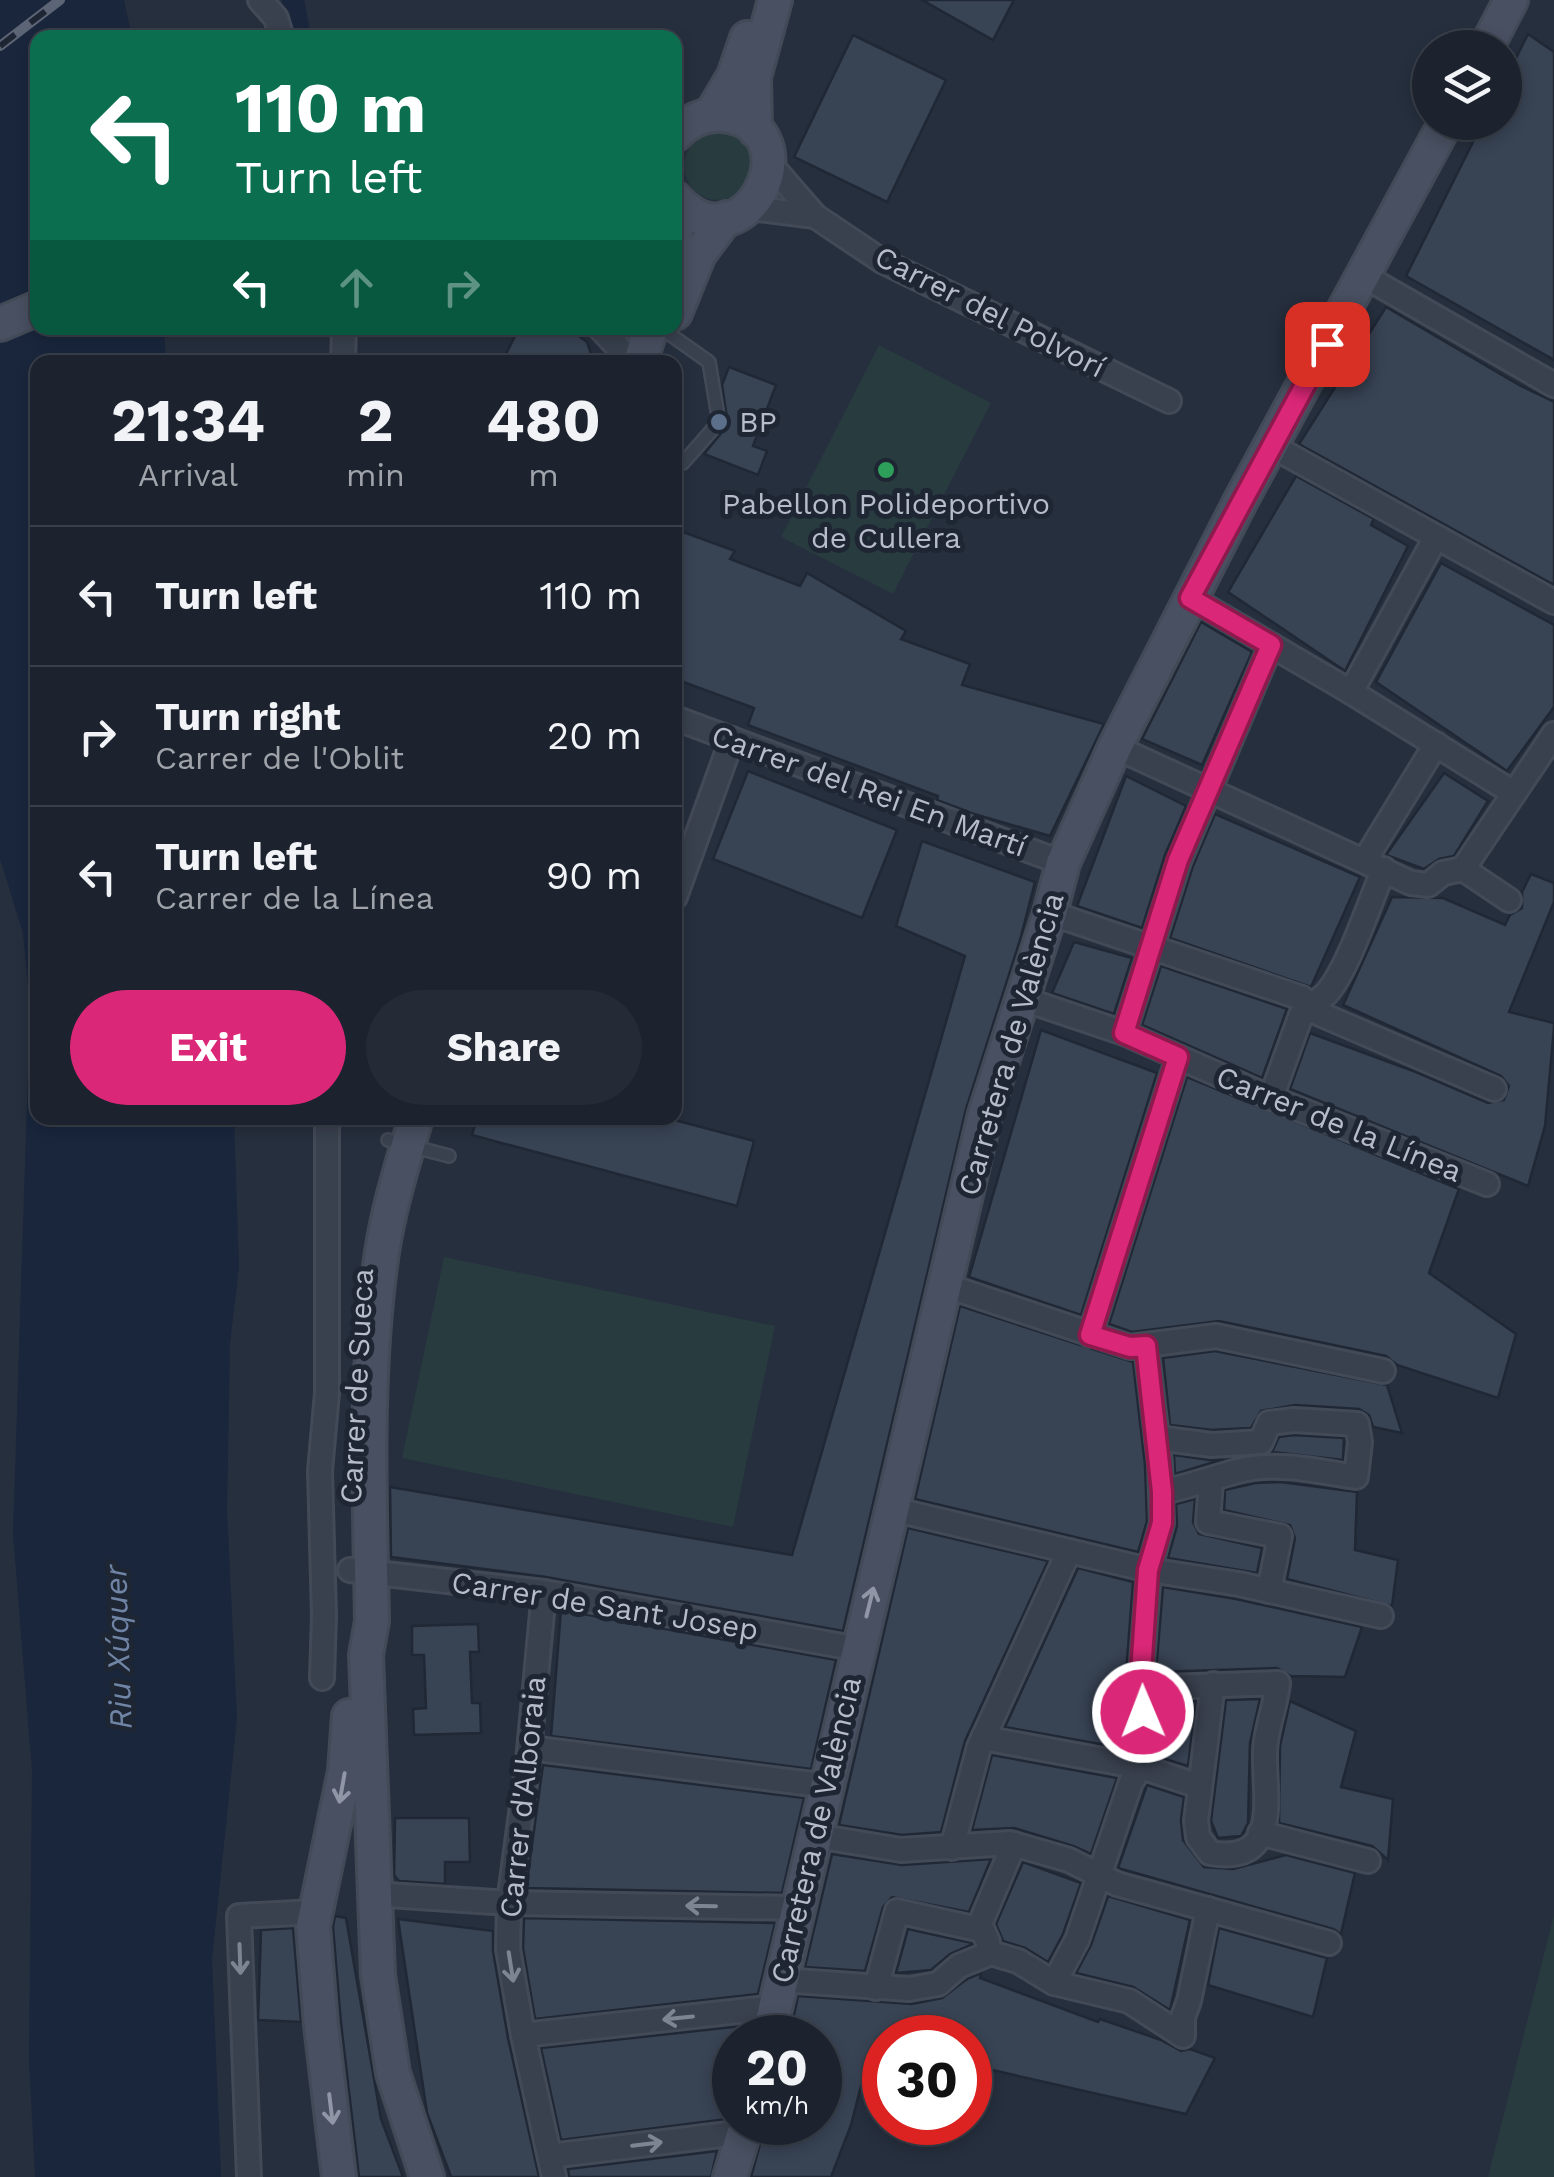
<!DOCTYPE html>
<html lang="en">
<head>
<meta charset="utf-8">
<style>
	:root { --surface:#1c232e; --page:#252b36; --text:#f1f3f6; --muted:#a0a4aa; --line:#3a404a; --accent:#db2777 }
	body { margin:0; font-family:"Work Sans",sans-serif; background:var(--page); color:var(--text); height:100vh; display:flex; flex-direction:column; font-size:38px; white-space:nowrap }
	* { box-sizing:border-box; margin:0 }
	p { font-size:32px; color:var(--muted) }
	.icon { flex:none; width:55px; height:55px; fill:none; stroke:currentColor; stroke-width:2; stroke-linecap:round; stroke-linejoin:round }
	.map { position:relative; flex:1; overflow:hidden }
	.sheet { position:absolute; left:30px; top:355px; width:652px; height:770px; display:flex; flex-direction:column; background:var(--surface); border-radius:20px; box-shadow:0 5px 15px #0003,0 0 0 2px var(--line) }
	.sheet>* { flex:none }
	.banner { position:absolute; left:30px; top:30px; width:652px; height:305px; border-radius:20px; box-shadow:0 5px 15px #0003,0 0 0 2px var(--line); background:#0b6e4f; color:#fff; overflow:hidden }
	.fabs { position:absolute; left:1412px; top:30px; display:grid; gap:20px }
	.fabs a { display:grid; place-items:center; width:110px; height:110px; border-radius:50%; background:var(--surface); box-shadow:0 5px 15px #0003,0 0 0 2px var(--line); font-size:50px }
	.speed { position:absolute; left:712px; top:2015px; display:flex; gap:20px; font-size:50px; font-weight:700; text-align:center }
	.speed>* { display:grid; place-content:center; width:130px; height:130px; border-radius:50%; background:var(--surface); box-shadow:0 5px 15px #0003,0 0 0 2px var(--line); line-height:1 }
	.speed small { font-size:25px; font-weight:400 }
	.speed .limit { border:15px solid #d22; background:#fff; color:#111 }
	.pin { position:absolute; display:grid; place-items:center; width:85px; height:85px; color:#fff; margin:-42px; border-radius:20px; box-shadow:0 5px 15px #0006 }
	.me { position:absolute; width:110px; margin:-55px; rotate:359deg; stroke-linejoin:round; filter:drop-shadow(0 0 8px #0008) }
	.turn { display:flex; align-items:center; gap:35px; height:210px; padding:0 40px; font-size:45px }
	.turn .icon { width:130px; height:130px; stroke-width:2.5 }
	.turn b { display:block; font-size:70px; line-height:85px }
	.lanes { display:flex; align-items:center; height:95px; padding:0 40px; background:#0003; justify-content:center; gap:50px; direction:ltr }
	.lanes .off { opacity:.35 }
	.eta { display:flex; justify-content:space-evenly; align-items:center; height:170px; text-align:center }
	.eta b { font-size:60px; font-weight:700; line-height:70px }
	.action { display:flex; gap:20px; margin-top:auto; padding:20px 40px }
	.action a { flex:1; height:115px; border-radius:60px; background:var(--accent); color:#fff; font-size:40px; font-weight:700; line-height:115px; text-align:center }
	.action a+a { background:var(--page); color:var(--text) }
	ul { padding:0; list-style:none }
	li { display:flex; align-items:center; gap:30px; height:140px; padding:0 40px; border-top:2px solid var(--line) }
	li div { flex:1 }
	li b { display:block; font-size:38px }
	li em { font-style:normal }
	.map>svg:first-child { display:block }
	.green { fill:#283b3f }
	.water { fill:#19263c }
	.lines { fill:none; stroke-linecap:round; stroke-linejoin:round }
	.canal { stroke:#19263c; stroke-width:22 }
	.building { fill:#384354; stroke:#202835; stroke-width:2.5 }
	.lane-casing { stroke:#434a57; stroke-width:16 }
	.street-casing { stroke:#434a57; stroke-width:28 }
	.secondary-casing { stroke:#434a57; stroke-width:38 }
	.lane { stroke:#39414e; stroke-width:11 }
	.street { stroke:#39414e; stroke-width:22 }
	.secondary { stroke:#485061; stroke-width:32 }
	.rail-casing { stroke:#5c6575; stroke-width:10 }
	.rail { stroke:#1e2633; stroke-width:6; stroke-dasharray:19; stroke-linecap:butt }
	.oneway { stroke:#9096a5 }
	.oneway2 { stroke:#7e8592 }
	.route-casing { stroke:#8e194d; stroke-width:25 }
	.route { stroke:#db2777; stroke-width:18 }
	.service-dot { fill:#5c6f8a; stroke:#1e2633; stroke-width:4 }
	.leisure-dot { fill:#2e9e5b; stroke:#1e2633; stroke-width:4 }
	.labels { text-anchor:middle; stroke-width:10; stroke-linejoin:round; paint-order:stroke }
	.street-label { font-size:30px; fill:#b6bcc9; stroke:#1e2633 }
	.poi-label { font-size:30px; fill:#b6bcc9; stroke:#1e2633; text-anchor:start }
	.water-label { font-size:32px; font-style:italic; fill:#7085a6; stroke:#1e2633 }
</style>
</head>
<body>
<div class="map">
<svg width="1554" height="2177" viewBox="0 0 1554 2177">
	<rect width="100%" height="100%" fill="#262f3e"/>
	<!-- green -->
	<g class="green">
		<circle cx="718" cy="166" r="34"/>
		<path d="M 879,345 L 991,403 L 893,594 L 781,537 Z"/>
		<path d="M 444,1257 L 775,1326 L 733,1527 L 402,1458 Z"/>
		<path d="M 1554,1915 L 1554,2177 L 1488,2177 Z"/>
	</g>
	<!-- water -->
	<path class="water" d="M 0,0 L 124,0 L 132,37 L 38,38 L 38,328 L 164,328 L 166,362 L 38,362 L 38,1118 L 234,1118 L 239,1267 L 230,1344 L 227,1510 L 237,1718 L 212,1960 L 221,2177 L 35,2177 L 29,2063 L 32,1771 L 13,1534 L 30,1007 L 23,933 L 0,859 Z"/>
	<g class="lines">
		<!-- canal -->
		<path class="canal" d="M 293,0 L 300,38"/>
	</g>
	<!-- building -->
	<g class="building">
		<path d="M 922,0 L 1014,0 L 993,40 Z"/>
		<path d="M 1528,34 L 1554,52 L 1554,360 L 1406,276 L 1483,122 L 1505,122 L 1505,80 Z"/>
		<path d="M 853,35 L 946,80 L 887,202 L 794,157 Z"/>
		<path d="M 1386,307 L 1519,385 L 1554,402 L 1554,585 L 1299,444 Z"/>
		<path d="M 519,328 L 558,328 L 576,334 L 587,342 L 594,362 L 502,362 Z"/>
		<path d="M 729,367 L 776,385 L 753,446 L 767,451 L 758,475 L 704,454 L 728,425 L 722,385 Z"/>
		<path d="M 1296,476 L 1374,519 L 1371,525 L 1408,546 L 1345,671 L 1228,592 Z"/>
		<path d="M 675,529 L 735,551 L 730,559 L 800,586 L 807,573 L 906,631 L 901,639 L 970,664 L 962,685 L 1104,724 L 1050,836 L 974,814 L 937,800 L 938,796 L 748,725 L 754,708 L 675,679 Z"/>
		<path d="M 1441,563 L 1554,625 L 1554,707 L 1507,771 L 1376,682 Z"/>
		<path d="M 1201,622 L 1252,652 L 1202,765 L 1142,739 Z"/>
		<path d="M 748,771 L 897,830 L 862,918 L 713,859 Z"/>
		<path d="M 1444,773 L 1488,801 L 1454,856 L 1439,859 L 1424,869 L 1386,855 Z"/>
		<path d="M 1126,776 L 1186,806 L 1165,855 L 1142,928 L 1077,906 Z"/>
		<path d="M 1215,814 L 1360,877 L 1311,987 L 1170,938 L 1193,866 Z"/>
		<path d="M 922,841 L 1035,882 L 1020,940 L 966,1109 L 843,1631 L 546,1577 L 391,1557 L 390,1487 L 792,1555 L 965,956 L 896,926 Z"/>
		<path d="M 1531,874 L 1554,883 L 1554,902 L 1509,1012 L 1554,1023 L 1554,1028 L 1545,1126 L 1528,1186 L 1290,1089 L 1310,1033 L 1416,1072 L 1488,1103 L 1504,1100 L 1509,1086 L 1501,1076 L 1343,1005 L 1392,897 L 1443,898 L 1505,925 L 1510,915 L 1522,908 L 1522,892 Z"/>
		<path d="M 1074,942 L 1132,958 L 1114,1014 L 1052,993 Z"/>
		<path d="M 1161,966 L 1287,1009 L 1262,1078 L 1142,1025 Z"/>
		<path d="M 1041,1030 L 1157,1073 L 1081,1315 L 969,1277 Z"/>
		<path d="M 1187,1077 L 1459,1189 L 1429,1273 L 1516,1334 L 1498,1398 L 1397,1365 L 1386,1356 L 1219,1321 L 1132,1332 L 1109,1324 Z"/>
		<path d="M 477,1118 L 667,1118 L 754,1141 L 737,1206 L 472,1135 Z"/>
		<path d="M 960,1306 L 1133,1362 L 1145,1465 L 1147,1521 L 1138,1552 L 915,1499 Z"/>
		<path d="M 1215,1351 L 1387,1385 L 1402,1433 L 1373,1427 L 1369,1415 L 1359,1409 L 1295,1405 L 1261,1411 L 1251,1428 L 1212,1430 L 1170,1425 L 1163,1358 Z"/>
		<path d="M 1294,1435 L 1344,1438 L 1343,1460 L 1272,1452 L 1279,1437 Z"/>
		<path d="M 1174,1455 L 1210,1460 L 1224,1459 L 1175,1474 Z"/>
		<path d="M 1281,1482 L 1357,1492 L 1355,1550 L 1398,1560 L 1392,1606 L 1287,1579 L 1295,1538 L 1290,1525 L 1224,1510 L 1225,1490 L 1255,1483 Z"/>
		<path d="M 1195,1499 L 1193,1522 L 1199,1534 L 1262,1548 L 1257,1573 L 1168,1558 L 1177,1526 L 1176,1504 Z"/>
		<path d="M 908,1528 L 1048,1561 L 965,1741 L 941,1832 L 902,1835 L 839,1825 Z"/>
		<path d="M 1078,1568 L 1133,1582 L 1125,1687 L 1128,1749 L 1005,1727 Z"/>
		<path d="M 1163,1587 L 1236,1599 L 1362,1627 L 1345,1677 L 1291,1676 L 1277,1668 L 1156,1672 Z"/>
		<path d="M 561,1610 L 836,1660 L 811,1769 L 551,1736 Z"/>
		<path d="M 478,1624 L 479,1652 L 470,1652 L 472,1703 L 480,1703 L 481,1733 L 414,1735 L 413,1709 L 426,1708 L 424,1655 L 412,1655 L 412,1626 Z"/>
		<path d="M 1260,1699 L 1250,1743 L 1248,1823 L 1241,1836 L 1218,1838 L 1211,1821 L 1226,1700 Z"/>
		<path d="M 1196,1701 L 1188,1766 L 1158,1757 L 1156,1702 Z"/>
		<path d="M 1290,1701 L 1356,1731 L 1341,1787 L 1393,1799 L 1388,1860 L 1372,1846 L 1279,1823 L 1280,1746 Z"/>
		<path d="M 992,1755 L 1117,1778 L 1091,1854 L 1073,1846 L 1014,1828 L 972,1830 Z"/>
		<path d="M 543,1765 L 804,1798 L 782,1893 L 526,1888 Z"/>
		<path d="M 1147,1785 L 1184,1797 L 1181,1820 L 1183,1840 L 1204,1867 L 1233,1869 L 1286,1855 L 1355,1873 L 1341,1934 L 1333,1929 L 1118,1868 Z"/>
		<path d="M 395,1818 L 469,1818 L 470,1862 L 445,1862 L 445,1884 L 399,1881 L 394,1875 Z"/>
		<path d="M 832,1854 L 902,1865 L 991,1859 L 969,1912 L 892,1897 L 883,1907 L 865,1971 L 805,1967 Z"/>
		<path d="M 1023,1862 L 1081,1883 L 1063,1934 L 1048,1962 L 1025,1948 L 1003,1941 L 996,1924 Z"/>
		<path d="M 1108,1896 L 1190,1920 L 1170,2010 L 1133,1987 L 1076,1973 L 1091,1945 Z"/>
		<path d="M 335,1916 L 346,1918 L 381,2119 L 403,2177 L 359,2177 L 341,2023 L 333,1927 Z"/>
		<path d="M 524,1918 L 775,1923 L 758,1994 L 535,2019 L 523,1948 Z"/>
		<path d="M 398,1919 L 493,1931 L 493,1951 L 508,2038 L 539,2177 L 451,2177 L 427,2113 Z"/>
		<path d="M 293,1928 L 301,2022 L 258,2020 L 261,1930 Z"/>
		<path d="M 1219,1928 L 1327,1958 L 1313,2017 L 1208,1985 Z"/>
		<path d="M 908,1929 L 972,1943 L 973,1944 L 950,1954 L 931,1970 L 896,1973 Z"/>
		<path d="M 981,1973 L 980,1978 L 1098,2022 L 1100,2019 L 1161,2040 L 1181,2051 L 1190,2049 L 1215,2058 L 1186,2114 L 970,2065 L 970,2038 L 885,2038 L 885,2071 L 866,2066 L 851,2125 L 831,2177 L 751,2177 L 766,2122 L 820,2122 L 820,2038 L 789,2038 L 798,1996 L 912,2004 L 942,1998 L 967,1979 Z"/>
		<path d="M 751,2025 L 749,2038 L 735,2038 L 735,2106 L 727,2119 L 561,2140 L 541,2048 Z"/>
		<path d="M 717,2151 L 711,2177 L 569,2177 L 568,2169 Z"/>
	</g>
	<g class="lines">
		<!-- lane casing -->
		<g class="lane-casing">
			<g id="lane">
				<path d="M 668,333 L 709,362 L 719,422 L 683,463 L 675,461"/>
				<path d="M 388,1140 L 449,1156"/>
			</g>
		</g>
		<!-- street casing -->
		<g class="street-casing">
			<g id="street">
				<path d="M 260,0 L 276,18 L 282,38"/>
				<path d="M 769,163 L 815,216 L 882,261 L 1169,401"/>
				<path d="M 750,208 L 815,216"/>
				<path d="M 1364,276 L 1554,385"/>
				<path d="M 600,328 L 632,362"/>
				<path d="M 343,362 L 344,328"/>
				<path d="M 1272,446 L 1554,602"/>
				<path d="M 1191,598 L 1351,692 L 1512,792"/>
				<path d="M 1351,692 L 1436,537"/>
				<path d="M 675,718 L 1063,863"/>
				<path d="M 1115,747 L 1411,883 L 1428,885 L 1443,873 L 1463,869 L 1509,900"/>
				<path d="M 1365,860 L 1436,744"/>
				<path d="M 1463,869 L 1554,734"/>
				<path d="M 675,897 L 732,739"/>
				<path d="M 1050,913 L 1302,998 L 1315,1012 L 1494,1089"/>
				<path d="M 1023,999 L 1124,1033 L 1271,1098 L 1487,1184"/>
				<path d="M 1124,1033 L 1179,861 L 1271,645"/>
				<path d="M 1271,1098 L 1301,1015 C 1308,1005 1318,1002 1326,994 C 1348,970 1370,901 1384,869"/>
				<path d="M 944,1285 L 1130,1347 L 1216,1336 L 1383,1371"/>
				<path d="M 1090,1335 L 1178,1057"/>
				<path d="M 1157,1438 L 1212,1445 L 1261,1442 L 1269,1423 L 1294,1420 L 1357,1424 L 1360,1442 L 1356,1477 C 1318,1471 1276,1461 1238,1471 C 1212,1478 1190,1486 1163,1492"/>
				<path d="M 1211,1481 L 1208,1522 L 1280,1536 L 1269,1591"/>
				<path d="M 892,1509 L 1149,1570 L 1239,1584 L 1381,1616"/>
				<path d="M 350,1570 L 544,1592 L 859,1649"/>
				<path d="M 544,1592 L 528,1761 L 509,1903 L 508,1949 L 523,2035 L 554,2177"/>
				<path d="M 322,1678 L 324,1616 L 320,1471 L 327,1393 L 327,1118"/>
				<path d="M 1140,1688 L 1278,1683 C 1276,1706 1265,1730 1265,1753 C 1264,1797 1282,1865 1210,1853 L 1198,1837 L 1196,1821 L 1213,1684"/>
				<path d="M 983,1738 L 1141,1767 L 1199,1786"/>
				<path d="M 530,1748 L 828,1786"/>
				<path d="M 1260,1833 L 1368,1861"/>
				<path d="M 816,1836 L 901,1850 L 1010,1843 L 1069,1860 L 1117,1884 L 1329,1943"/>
				<path d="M 952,1848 L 979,1747 L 1069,1551"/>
				<path d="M 373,1894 L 509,1903 L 799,1908"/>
				<path d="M 988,1942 L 980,1924 L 1014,1844"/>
				<path d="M 782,1980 L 909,1989 L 938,1984 L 959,1966 L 991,1953 L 1018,1961 L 1054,1983 L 1129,2001 L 1183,2036 L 1183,2017 L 1189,2001 L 1208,1909"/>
				<path d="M 1054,1983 L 1077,1940 L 1131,1782 L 1141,1767 L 1144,1747 L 1140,1688 L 1149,1570 L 1162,1523 L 1160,1464 L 1146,1346"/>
				<path d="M 876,1988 L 897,1911 L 982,1930"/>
				<path d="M 523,2035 L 775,2007"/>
				<path d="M 550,2156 L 745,2132"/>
				<path d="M 249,2177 L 239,1916 L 315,1912"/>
			</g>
		</g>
		<!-- secondary casing -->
		<g class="secondary-casing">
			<g id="secondary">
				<path d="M 1486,48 L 1511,0"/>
				<path d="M 711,115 L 734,76 L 747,38"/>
				<path d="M 755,130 L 754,77 L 775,0"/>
				<path d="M 675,135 C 688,121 704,113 724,115 C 818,128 744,276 675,198"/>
				<path d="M 675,247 L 677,201"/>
				<path d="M 675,313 L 699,254 L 726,218"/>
				<path d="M 0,324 L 38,308"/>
				<path d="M 640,362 L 651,328"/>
				<path d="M 416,1118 C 403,1162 389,1206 382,1252 C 364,1375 370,1498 372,1621 L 366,1655 L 378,1975 L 393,2073 L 427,2177"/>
				<path d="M 768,2038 L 985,1114 L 1050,913 L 1063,863 L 1115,747 L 1240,502 L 1446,122"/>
				<path d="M 339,2177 L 321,2025 L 313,1926 L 345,1771 L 349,1716"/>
				<path d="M 730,2177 L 747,2122"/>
			</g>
		</g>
		<!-- lane -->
		<use href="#lane" class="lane"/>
		<!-- street -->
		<use href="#street" class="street"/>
		<!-- secondary -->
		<use href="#secondary" class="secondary"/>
		<!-- rail casing -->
		<g class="rail-casing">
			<path id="rail" d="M 0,46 L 60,0"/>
		</g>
		<!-- rail -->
		<use href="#rail" class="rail"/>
	</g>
	<!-- one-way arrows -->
	<defs><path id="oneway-shaft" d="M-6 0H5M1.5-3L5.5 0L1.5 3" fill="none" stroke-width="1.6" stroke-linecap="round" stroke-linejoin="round" transform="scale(2.5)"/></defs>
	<g class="oneway">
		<use href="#oneway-shaft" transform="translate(870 1602) rotate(-76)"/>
		<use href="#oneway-shaft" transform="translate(342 1788) rotate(100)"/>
		<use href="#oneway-shaft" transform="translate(331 2109) rotate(83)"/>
	</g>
	<g class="oneway2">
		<use href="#oneway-shaft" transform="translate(701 1906) rotate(-179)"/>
		<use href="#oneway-shaft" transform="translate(240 1959) rotate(88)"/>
		<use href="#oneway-shaft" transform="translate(511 1967) rotate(81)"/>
		<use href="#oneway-shaft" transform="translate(678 2018) rotate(174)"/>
		<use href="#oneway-shaft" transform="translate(647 2144) rotate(-7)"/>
	</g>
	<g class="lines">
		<!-- route casing -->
		<g class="route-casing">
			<path id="route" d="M 1143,1712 L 1140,1688 L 1148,1570 L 1162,1523 L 1162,1492 L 1146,1346 L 1130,1347 L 1090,1335 L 1178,1057 L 1124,1033 L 1178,860 L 1271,645 L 1190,598 L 1327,344"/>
		</g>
		<!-- route -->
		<use href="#route" class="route"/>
	</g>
	<!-- markers -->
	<circle class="service-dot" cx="719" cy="422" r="10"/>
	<circle class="leisure-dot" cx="886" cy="470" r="10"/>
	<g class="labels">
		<!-- street labels -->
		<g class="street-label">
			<text transform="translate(990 312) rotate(27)" y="10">Carrer del Polvorí</text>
			<text transform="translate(869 791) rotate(20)" y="10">Carrer del Rei En Martí</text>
			<text transform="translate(1011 1044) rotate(-74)" y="10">Carretera de València</text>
			<text transform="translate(1339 1124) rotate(22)" y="10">Carrer de la Línea</text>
			<text transform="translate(357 1386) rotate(-87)" y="10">Carrer de Sueca</text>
			<text transform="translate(605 1606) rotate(9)" y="10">Carrer de Sant Josep</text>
			<text transform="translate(523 1797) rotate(-84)" y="10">Carrer d'Alboraia</text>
			<text transform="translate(816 1830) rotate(-77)" y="10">Carretera de València</text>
		</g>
		<!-- poi labels -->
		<g class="poi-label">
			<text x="739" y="432">BP</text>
			<text x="886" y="514" text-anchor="middle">Pabellon Polideportivo<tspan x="886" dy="34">de Cullera</tspan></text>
		</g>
		<!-- water labels -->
		<g class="water-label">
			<text transform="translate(118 1647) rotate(-92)" y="11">Riu Xúquer</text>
		</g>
	</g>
</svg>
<div class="fabs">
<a><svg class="icon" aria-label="layers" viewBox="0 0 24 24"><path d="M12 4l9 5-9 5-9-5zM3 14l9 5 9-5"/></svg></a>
</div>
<div class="speed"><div>20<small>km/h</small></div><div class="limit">30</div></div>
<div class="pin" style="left:1327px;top:344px;background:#d93025"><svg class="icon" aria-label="arrive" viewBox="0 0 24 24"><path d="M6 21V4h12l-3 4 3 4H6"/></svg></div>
<svg class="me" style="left:1143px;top:1712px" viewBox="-20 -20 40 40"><circle r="17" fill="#db2777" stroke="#fff" stroke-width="3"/><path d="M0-11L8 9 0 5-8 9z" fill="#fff"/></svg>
<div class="banner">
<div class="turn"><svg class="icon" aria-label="left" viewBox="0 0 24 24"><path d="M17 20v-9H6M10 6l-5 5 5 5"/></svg><div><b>110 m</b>Turn left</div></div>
<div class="lanes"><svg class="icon" aria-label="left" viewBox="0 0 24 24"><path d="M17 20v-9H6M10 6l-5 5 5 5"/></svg><svg class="icon off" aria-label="ahead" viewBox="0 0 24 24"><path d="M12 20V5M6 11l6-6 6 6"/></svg><svg class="icon off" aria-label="right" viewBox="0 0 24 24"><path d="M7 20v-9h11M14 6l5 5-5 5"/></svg></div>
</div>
<section class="sheet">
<div class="eta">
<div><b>21:34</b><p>Arrival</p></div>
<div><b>2</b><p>min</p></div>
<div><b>480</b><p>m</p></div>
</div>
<ul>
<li><svg class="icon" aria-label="left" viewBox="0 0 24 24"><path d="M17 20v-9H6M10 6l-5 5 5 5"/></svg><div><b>Turn left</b></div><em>110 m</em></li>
<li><svg class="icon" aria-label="right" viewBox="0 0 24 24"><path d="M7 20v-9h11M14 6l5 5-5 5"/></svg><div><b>Turn right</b><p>Carrer de l'Oblit</p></div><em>20 m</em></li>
<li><svg class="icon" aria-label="left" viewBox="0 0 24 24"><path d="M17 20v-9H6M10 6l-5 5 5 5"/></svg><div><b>Turn left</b><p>Carrer de la Línea</p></div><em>90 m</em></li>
</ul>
<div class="action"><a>Exit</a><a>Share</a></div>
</section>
</div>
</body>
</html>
